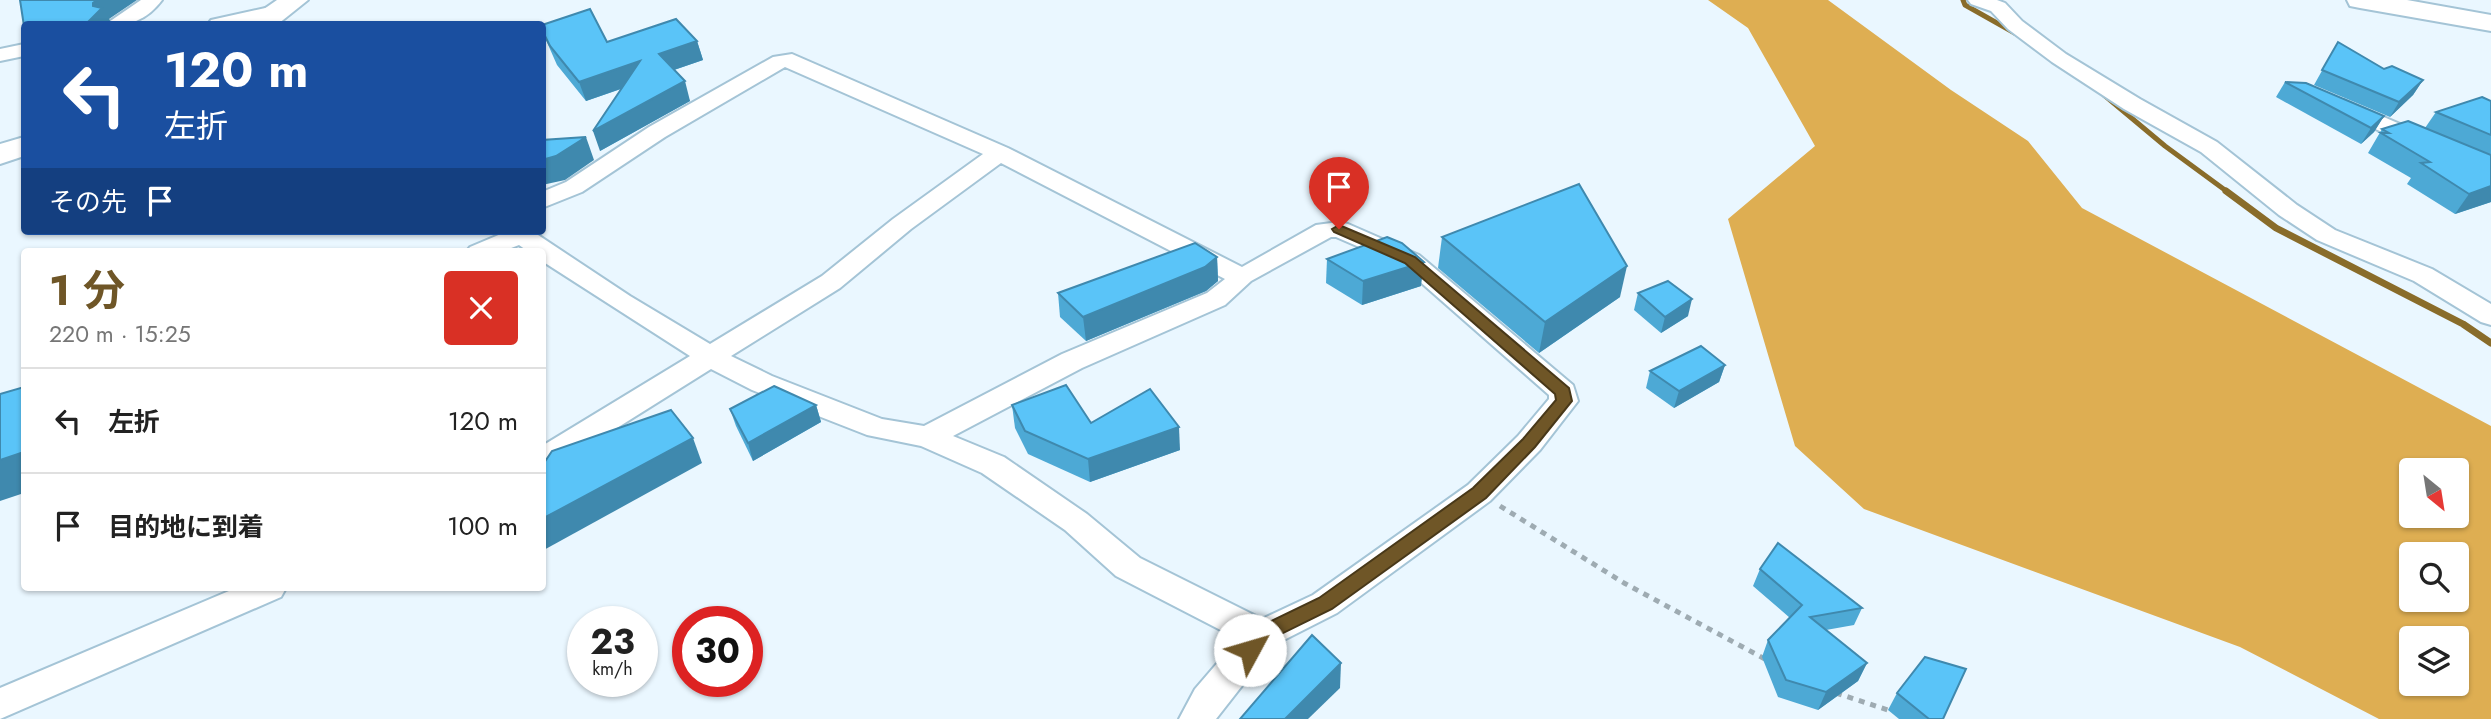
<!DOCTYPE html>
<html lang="ja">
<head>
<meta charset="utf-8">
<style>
	:root { --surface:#fff; --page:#f6f6f6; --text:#222; --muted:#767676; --line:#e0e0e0; --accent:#6f5627 }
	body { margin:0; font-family:Jost,"Noto Sans JP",sans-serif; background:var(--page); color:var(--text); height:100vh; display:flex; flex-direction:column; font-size:26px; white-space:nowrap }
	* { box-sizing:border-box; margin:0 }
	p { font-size:23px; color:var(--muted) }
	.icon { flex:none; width:38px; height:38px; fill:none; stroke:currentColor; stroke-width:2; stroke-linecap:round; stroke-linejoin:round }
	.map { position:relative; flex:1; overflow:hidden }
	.panel { position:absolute; left:21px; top:248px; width:525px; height:343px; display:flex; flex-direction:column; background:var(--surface); border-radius:7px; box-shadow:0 2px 5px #0004 }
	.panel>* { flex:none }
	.hud { position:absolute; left:21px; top:21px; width:525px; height:214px; border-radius:7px; box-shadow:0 2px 5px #0004; background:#1a4fa0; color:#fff; overflow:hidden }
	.needle { width:46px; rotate:150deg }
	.buttons { position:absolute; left:2399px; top:458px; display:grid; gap:14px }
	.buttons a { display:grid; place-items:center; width:70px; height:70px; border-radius:7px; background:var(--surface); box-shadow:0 2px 5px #0004; font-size:35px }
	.speed { position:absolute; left:567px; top:606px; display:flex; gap:14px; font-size:35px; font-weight:700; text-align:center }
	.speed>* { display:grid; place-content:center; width:91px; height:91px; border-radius:50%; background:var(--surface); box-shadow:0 2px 5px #0004; line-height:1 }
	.speed small { font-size:18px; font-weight:400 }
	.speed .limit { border:10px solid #d22; background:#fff; color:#111 }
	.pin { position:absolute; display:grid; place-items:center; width:60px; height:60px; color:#fff; margin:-72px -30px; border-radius:50% 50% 50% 0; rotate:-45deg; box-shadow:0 0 7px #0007 }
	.pin .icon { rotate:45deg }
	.me { position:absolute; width:77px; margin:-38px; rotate:51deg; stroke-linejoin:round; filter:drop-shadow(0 0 5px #0008) }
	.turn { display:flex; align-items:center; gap:24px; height:147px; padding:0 28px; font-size:32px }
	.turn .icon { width:91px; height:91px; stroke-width:2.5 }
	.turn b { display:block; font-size:49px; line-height:60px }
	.then { display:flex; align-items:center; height:66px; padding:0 28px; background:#0003; gap:14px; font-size:26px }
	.round { display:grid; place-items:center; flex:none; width:74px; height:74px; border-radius:7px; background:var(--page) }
	.head { display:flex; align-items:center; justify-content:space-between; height:119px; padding:0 28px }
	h1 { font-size:42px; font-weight:700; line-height:52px; color:var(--accent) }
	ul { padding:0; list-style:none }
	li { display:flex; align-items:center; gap:21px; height:105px; padding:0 28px; border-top:2px solid var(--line) }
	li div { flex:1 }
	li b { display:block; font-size:26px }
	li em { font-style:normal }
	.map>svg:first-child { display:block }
	.forest { fill:#deae52; fill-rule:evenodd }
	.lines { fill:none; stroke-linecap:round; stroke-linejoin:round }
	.stream-far1 { stroke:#896c2a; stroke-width:5 }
	.stream { stroke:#896c2a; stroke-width:7 }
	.street-casing { stroke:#a4c4d6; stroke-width:4 }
	.secondary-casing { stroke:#a4c4d6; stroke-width:4 }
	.primary-casing { stroke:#a4c4d6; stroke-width:4 }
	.path { stroke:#9eabb2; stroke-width:5; stroke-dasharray:6 6; stroke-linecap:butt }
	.street { fill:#fff; fill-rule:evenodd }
	.secondary { fill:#fff; fill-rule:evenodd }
	.primary { fill:#fff; fill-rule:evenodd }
	.wall { fill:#4da9d5 }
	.shaded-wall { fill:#3f89ae }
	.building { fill:#5ac4f8; stroke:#3f89ae; stroke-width:2 }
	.route { fill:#6f5627; stroke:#483819; stroke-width:2 }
</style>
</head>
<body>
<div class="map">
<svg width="2491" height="719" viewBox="0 0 2491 719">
	<rect width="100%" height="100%" fill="#eaf7ff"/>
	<!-- forest -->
	<path class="forest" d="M 1708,0 L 1828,0 L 1951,90 L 2028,141 L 2082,208 L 2491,426 L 2491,719 L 2379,719 L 2240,647 L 1864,509 L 1795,446 L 1728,219 L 1815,146 L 1748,28 ZM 2412,471 L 2457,471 L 2457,516 L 2412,516 ZM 2412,555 L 2457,555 L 2457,600 L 2412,600 ZM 2412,639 L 2457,639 L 2457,684 L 2412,684 Z"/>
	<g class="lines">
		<!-- stream-far1 -->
		<g class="stream-far1">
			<path d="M 1963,0 L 1965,5 L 2020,36"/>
			<path d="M 2104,95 L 2165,146 L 2229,193"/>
		</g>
		<!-- stream -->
		<path class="stream" d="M 2226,191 L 2276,228 L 2463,324 L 2491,343"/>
		<!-- street casing -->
		<g class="street-casing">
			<g id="street">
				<path d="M 141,0 L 162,0 C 147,20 130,26 106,24 Z"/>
				<path d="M 1968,0 L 1997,0 L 2005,3 L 2022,21 L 2066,54 L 2140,99 L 2217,142 L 2297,205 L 2335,230 L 2432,269 L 2491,304 L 2491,325 L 2481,322 L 2414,281 L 2317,240 L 2279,215 L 2201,152 L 2124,109 L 2052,62 L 2008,29 L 1991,11 L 1971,4 Z"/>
				<path d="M 279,5 L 286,7 L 289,11 L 286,15 L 244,24 L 208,24 L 211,20 Z"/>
				<path d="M 24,44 L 24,56 L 0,61 L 0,49 Z"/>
				<path d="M 792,54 L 1008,148 L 1242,267 L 1316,225 L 1339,222 L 1348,224 L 1419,255 L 1573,385 L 1578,401 L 1540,450 L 1490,501 L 1337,613 L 1274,645 L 1216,719 L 1179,719 L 1195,689 L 1238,639 L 1116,576 L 1065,530 L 982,473 L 921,446 L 867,435 L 752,390 L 711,369 L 553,468 L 542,471 L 542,446 L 690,356 L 542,261 L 542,252 L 529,252 L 519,245 L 501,252 L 466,252 L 470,247 L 508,231 L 532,231 L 630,296 L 710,344 L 822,276 L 893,219 L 983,154 L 785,67 L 665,137 L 582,192 L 542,208 L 542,192 L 566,182 L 649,127 L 773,57 ZM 1001,163 L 1225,279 L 1207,293 L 1062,354 L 924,426 L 882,419 L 772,376 L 731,356 L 840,288 L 911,229 ZM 1331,237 L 1336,237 L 1401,265 L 1549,395 L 1549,399 L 1518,436 L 1468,485 L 1313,595 L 1262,619 L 1140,558 L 1087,514 L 1004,457 L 953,436 L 1082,368 L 1225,305 L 1251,281 Z"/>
				<path d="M 2344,100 L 2491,163 L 2491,179 L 2336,112 L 2333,107 L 2336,102 Z"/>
				<path d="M 236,588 L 286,588 L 281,597 L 0,719 L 0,688 Z"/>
			</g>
		</g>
		<!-- secondary casing -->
		<g class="secondary-casing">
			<g id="secondary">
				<path d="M 277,0 L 308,0 L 278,24 L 247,24 L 251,18 Z"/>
				<path d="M 24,137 L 24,156 L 0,164 L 0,144 Z"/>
			</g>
		</g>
		<!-- primary casing -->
		<g class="primary-casing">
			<path id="primary" d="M 2347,0 L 2407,0 L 2491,15 L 2491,31 L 2360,8 L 2350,6 Z"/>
		</g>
		<!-- path -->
		<g class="path">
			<path d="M 1500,506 L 1624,583 L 1765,659"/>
			<path d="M 1836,693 L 1891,711"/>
		</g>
		<!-- street -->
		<use href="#street" class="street"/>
		<!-- secondary -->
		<use href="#secondary" class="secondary"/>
		<!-- primary -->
		<use href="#primary" class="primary"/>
	</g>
	<!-- wall -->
	<g class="wall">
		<path d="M 542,31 L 607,42 L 697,41 L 703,60 L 674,70 L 690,101 L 600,151 L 621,89 L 586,101 L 557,65 Z"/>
		<path d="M 2338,42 L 2384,69 L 2423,80 L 2413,95 L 2390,117 L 2314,85 Z"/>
		<path d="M 2285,82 L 2384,116 L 2374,132 L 2361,144 L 2276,97 Z"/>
		<path d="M 2491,101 L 2491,202 L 2455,214 L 2407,184 L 2411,178 L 2368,153 L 2382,129 L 2425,128 L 2436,112 Z"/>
		<path d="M 1442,237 L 1620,297 L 1539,353 L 1438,268 Z"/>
		<path d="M 1217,257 L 1218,281 L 1206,291 L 1086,341 L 1060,317 L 1058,293 Z"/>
		<path d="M 1327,259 L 1421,286 L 1362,305 L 1326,283 Z"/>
		<path d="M 1638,293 L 1688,316 L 1661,333 L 1634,310 Z"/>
		<path d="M 1725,365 L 1719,382 L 1674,408 L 1646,388 L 1650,371 Z"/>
		<path d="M 816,405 L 821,422 L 753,461 L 736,426 L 730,409 Z"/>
		<path d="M 1012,405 L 1091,423 L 1180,450 L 1090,482 L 1028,454 L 1015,428 Z"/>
		<path d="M 1760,569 L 1862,608 L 1854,625 L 1826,630 L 1867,663 L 1858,681 L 1818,710 L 1778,697 L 1762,657 L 1768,640 L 1790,618 L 1753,586 Z"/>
		<path d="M 1897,693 L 1943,719 L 1899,719 L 1888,710 Z"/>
	</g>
	<!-- shaded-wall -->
	<g class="shaded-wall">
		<path d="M 97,0 L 137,0 L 109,19 L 112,24 L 86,24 L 93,3 Z"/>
		<path d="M 697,41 L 703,60 L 665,73 L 659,54 Z"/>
		<path d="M 640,61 L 646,80 L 586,101 L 579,82 Z"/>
		<path d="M 2423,80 L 2413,95 L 2390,117 L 2399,102 Z"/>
		<path d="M 685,81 L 690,101 L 600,151 L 593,131 Z"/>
		<path d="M 2384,116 L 2374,132 L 2361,144 L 2371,128 Z"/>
		<path d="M 586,137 L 594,160 L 565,180 L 542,185 L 542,160 Z"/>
		<path d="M 2491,186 L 2491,202 L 2455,214 L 2469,194 Z"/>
		<path d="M 1217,257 L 1218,281 L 1206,291 L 1086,341 L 1083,317 Z"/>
		<path d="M 1424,262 L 1421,286 L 1362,305 L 1363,281 Z"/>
		<path d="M 1627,266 L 1620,297 L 1539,353 L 1545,322 Z"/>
		<path d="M 1692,299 L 1688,316 L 1661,333 L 1665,317 Z"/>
		<path d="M 1725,365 L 1719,382 L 1674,408 L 1679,391 Z"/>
		<path d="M 816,405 L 821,422 L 753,461 L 748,443 Z"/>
		<path d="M 1179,427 L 1180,450 L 1090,482 L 1088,459 Z"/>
		<path d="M 693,438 L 702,463 L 542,551 L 542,519 Z"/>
		<path d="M 24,452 L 24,493 L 0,501 L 0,460 Z"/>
		<path d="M 1341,663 L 1340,688 L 1308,719 L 1285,719 Z"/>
		<path d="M 1867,663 L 1858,681 L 1818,710 L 1826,692 Z"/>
	</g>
	<!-- building -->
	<g class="building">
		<path d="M 20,0 L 97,0 L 93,3 L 93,6 L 102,8 L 86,24 L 24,24 L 24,26 Z"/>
		<path d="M 590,9 L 607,42 L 676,19 L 697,41 L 659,54 L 685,81 L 593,131 L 640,61 L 579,82 L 550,46 L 542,30 L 542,25 Z"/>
		<path d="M 2338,42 L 2384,69 L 2392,66 L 2423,80 L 2399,102 L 2322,70 Z"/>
		<path d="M 2285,82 L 2306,83 L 2384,116 L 2371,128 Z"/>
		<path d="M 2482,97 L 2491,101 L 2491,135 L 2436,112 Z"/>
		<path d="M 2408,121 L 2491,155 L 2491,186 L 2469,194 L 2421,163 L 2430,162 L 2381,133 L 2389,133 L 2382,129 Z"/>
		<path d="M 586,137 L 556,156 L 542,160 L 542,140 Z"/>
		<path d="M 1579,184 L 1627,266 L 1545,322 L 1442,237 Z"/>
		<path d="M 1387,237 L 1402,243 L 1424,262 L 1363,281 L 1327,259 Z"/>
		<path d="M 1195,243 L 1217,257 L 1205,267 L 1083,317 L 1058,293 Z"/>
		<path d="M 1668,281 L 1692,299 L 1665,317 L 1638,293 Z"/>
		<path d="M 1701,346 L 1725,365 L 1679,391 L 1650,371 Z"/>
		<path d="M 1066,385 L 1091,423 L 1150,389 L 1179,427 L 1088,459 L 1025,431 L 1012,405 Z"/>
		<path d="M 774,386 L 816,405 L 748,443 L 730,409 Z"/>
		<path d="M 24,387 L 24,452 L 0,460 L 0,394 Z"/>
		<path d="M 671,410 L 693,438 L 542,519 L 542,466 L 552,451 Z"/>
		<path d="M 1778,543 L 1862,608 L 1810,617 L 1867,663 L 1826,692 L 1786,680 L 1768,640 L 1802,605 L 1760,569 Z"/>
		<path d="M 1312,635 L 1341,663 L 1285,719 L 1240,719 Z"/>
		<path d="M 1925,657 L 1966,669 L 1943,719 L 1929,719 L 1897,693 Z"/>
	</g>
	<!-- route -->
	<path class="route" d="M 1339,225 L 1415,257 L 1569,388 L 1572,401 L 1535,447 L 1486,498 L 1332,609 L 1269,640 L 1256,655 L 1250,658 L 1243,655 L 1240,650 L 1255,629 L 1319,598 L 1473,488 L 1523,439 L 1556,400 L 1555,394 L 1405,263 L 1334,232 L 1332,229 Z"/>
</svg>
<div class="buttons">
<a><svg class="needle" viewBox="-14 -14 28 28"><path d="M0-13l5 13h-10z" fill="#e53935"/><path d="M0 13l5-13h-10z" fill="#767676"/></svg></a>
<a><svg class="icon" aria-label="search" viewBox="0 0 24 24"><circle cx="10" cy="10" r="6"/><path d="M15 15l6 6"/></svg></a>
<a><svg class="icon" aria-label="layers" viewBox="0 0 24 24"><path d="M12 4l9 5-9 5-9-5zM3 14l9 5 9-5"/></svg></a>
</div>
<div class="speed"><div>23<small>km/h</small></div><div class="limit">30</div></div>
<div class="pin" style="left:1339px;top:229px;background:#d93025"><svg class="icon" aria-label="arrive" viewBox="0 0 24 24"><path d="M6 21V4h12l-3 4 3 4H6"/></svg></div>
<svg class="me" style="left:1250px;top:650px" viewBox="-20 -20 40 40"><circle r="19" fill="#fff"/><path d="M0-13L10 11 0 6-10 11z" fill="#6f5627"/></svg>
<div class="hud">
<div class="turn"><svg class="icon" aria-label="left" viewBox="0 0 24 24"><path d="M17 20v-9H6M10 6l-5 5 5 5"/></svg><div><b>120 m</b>左折</div></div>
<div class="then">その先<svg class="icon" aria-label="arrive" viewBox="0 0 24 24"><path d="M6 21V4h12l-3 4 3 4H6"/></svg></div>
</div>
<section class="panel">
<div class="head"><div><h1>1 分</h1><p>220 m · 15:25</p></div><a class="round" style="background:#d93025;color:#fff"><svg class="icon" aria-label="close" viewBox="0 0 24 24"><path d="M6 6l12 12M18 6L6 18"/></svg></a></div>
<ul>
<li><svg class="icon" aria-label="left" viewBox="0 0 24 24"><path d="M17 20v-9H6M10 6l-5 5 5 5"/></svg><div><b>左折</b></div><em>120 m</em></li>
<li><svg class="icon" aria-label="arrive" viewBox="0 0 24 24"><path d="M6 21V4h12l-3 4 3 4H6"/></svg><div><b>目的地に到着</b></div><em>100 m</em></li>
</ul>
</section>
</div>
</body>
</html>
